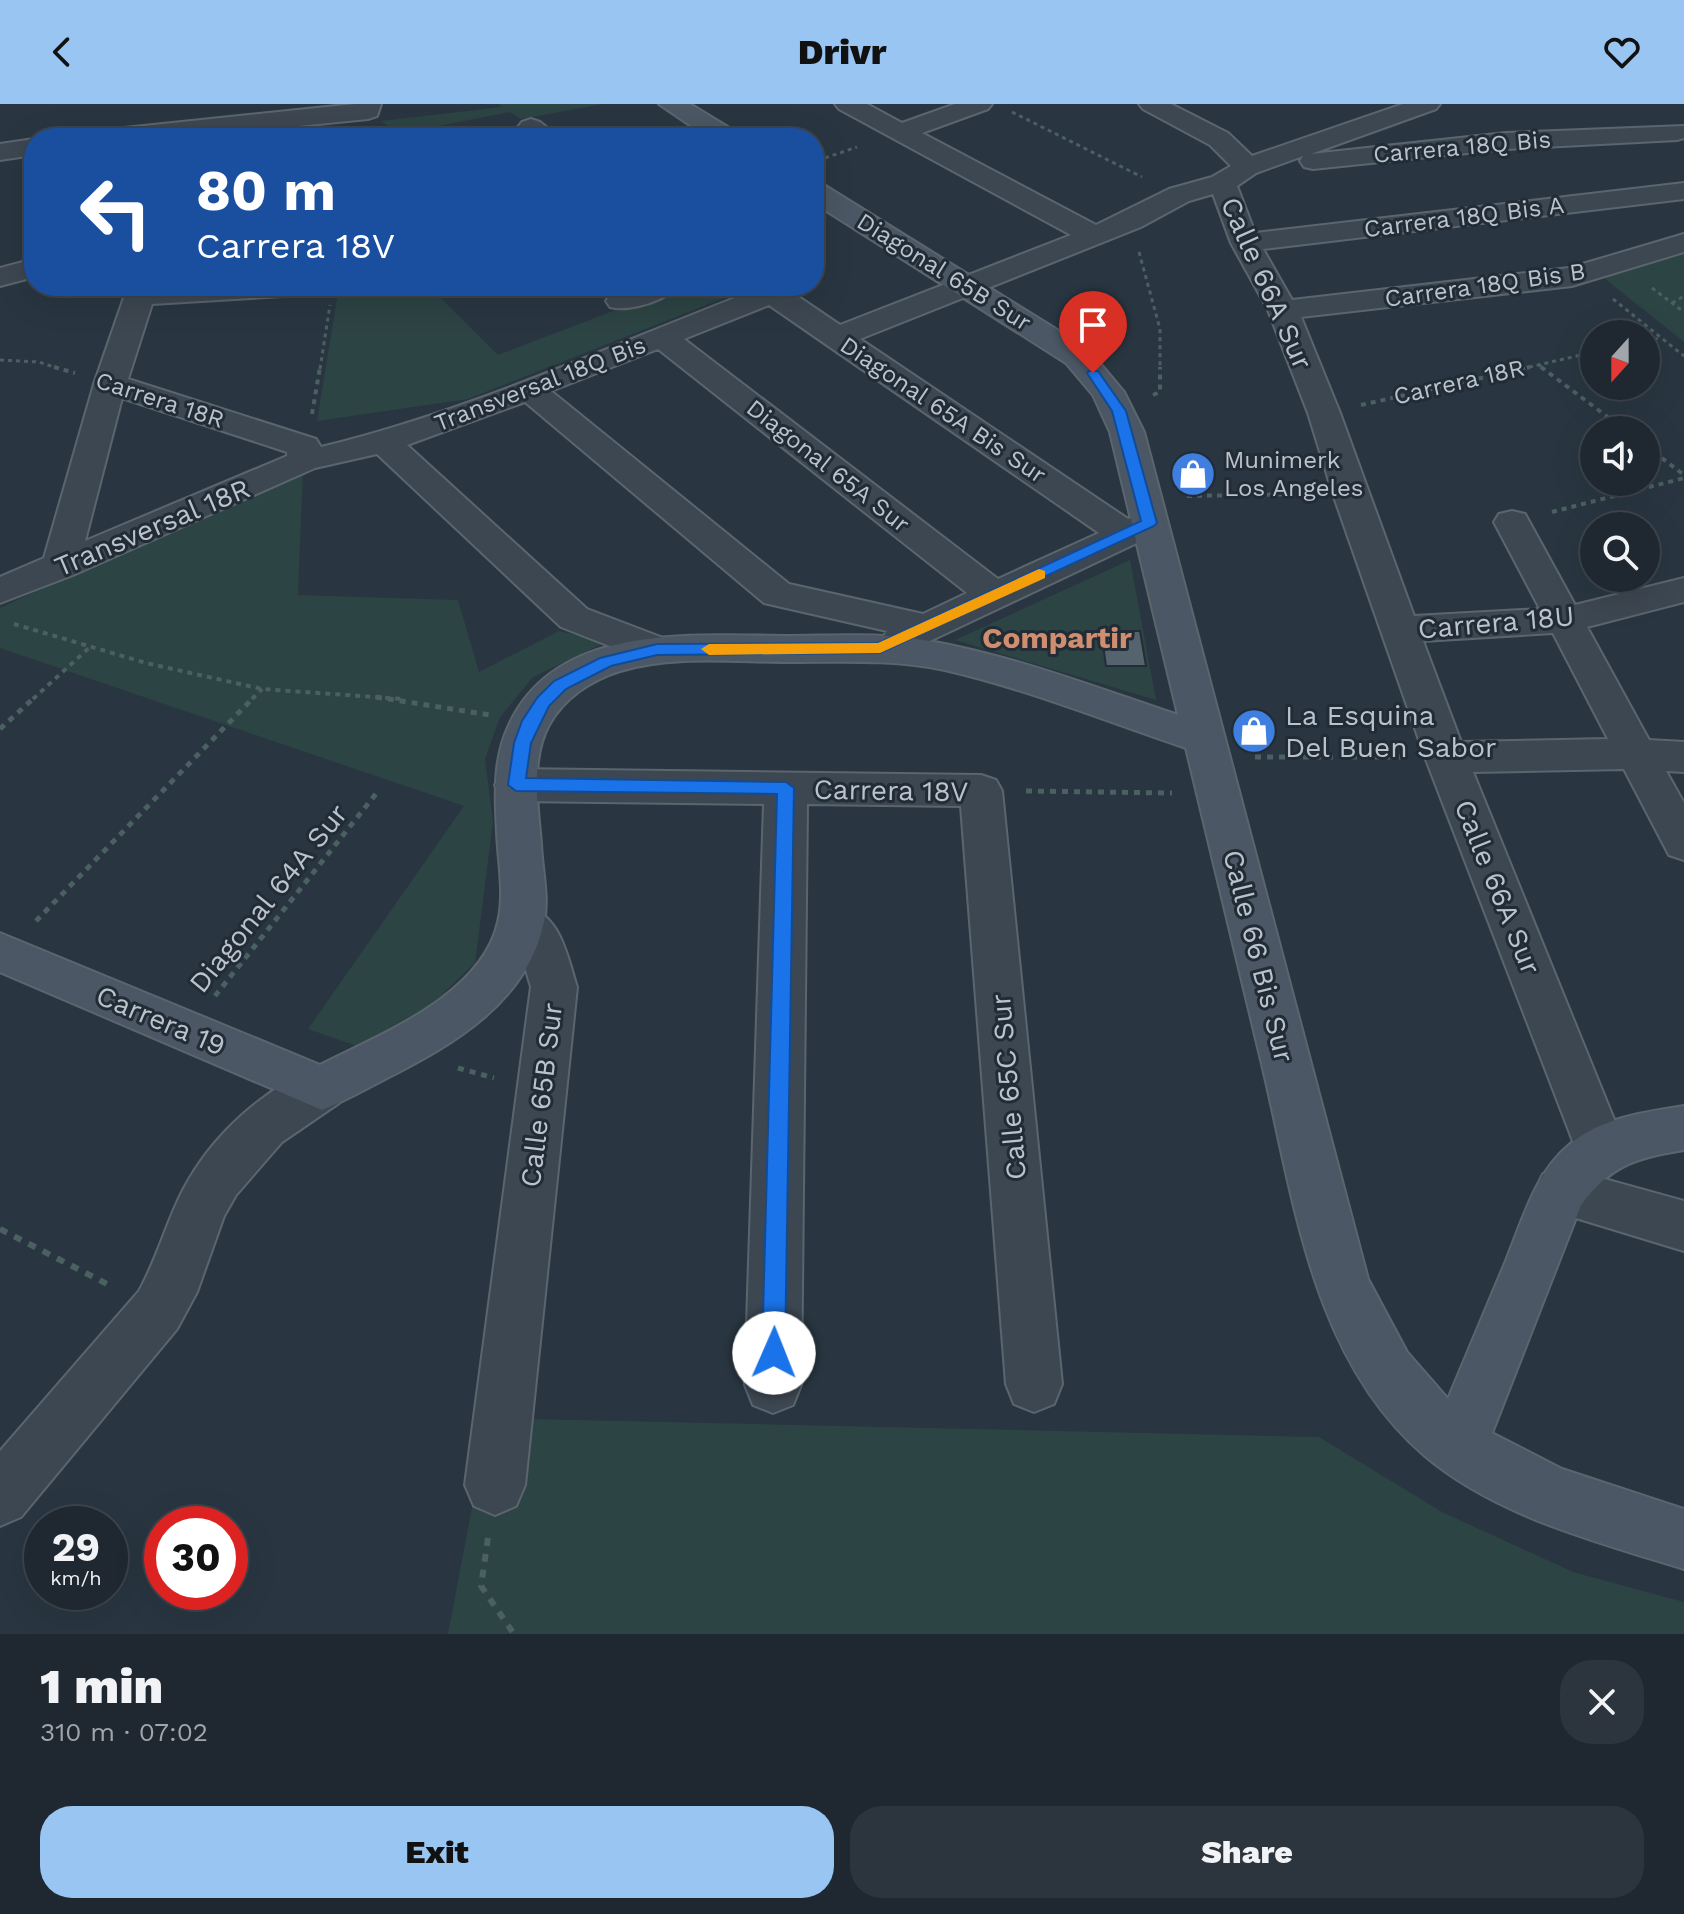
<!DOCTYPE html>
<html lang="en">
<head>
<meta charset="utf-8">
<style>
	:root { --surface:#1f2831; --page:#2c343d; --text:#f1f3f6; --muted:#a1a6ab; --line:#3c444d; --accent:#98c5f2 }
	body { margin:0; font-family:"Work Sans",sans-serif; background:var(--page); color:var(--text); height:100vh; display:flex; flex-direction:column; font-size:30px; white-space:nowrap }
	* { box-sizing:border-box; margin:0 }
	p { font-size:26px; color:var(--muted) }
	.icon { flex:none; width:44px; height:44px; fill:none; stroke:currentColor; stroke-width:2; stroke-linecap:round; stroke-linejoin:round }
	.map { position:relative; height:1530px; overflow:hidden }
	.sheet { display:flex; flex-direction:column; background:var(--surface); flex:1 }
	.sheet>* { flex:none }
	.top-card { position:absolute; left:24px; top:24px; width:800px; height:168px; border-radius:32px; box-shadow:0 8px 32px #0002,0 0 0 2px var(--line); background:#1a4fa0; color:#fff; overflow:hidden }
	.needle { width:52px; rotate:201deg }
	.fabs { position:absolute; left:1580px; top:216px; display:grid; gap:16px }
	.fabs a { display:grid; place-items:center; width:80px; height:80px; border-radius:50%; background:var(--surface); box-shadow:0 8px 32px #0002,0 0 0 2px var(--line); font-size:40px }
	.speed { position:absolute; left:24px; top:1402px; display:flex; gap:16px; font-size:40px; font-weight:700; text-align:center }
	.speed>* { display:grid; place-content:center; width:104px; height:104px; border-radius:50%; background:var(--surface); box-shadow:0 8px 32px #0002,0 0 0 2px var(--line); line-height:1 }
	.speed small { font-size:20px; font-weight:400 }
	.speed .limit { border:12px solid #d22; background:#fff; color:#111 }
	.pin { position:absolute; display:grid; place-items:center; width:68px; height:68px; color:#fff; margin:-82px -34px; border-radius:50% 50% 50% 0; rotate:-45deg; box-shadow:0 0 8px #0007 }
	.pin .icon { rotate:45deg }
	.me { position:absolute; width:88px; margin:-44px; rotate:1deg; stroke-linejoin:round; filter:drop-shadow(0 0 6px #0008) }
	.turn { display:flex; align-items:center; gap:28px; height:168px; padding:0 40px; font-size:36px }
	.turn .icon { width:104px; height:104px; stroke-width:2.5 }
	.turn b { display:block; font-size:56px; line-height:68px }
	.round { display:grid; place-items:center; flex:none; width:84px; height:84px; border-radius:32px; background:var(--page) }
	.summary { display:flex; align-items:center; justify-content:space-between; height:136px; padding:0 40px }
	h1 { font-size:48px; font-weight:800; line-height:60px }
	.action { display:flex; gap:16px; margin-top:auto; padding:16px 40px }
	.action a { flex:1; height:92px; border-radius:32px; background:var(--accent); color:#111; font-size:32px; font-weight:800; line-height:92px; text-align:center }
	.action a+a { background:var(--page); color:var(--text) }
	header { display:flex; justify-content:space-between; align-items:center; height:104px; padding:0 40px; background:var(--accent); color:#111; font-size:36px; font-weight:800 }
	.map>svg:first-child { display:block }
	.green { fill:#2c4443 }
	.building { fill:#54636e; stroke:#232e38; stroke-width:2 }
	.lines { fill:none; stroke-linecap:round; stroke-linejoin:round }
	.street-casing { stroke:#5b656e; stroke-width:4 }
	.secondary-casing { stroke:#5b656e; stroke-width:4 }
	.path-far3 { stroke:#4b6060; stroke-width:3; stroke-dasharray:4 4; stroke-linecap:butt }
	.path-far2 { stroke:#4b6060; stroke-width:4; stroke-dasharray:5 5; stroke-linecap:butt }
	.path-far1 { stroke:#4b6060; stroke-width:5; stroke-dasharray:6 6; stroke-linecap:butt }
	.path { stroke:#4b6060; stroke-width:6; stroke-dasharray:8 8; stroke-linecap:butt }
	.street { fill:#3d4751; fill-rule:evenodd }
	.secondary { fill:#4b5764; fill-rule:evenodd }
	.route { fill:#1a73e8; stroke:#114b97; stroke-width:2 }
	.slow { fill:#f59e0b }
	.labels { text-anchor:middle; stroke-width:6; stroke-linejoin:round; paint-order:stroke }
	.far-street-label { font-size:24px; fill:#bac2cb; stroke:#212c36 }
	.far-poi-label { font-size:24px; fill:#bac2cb; stroke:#212c36; text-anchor:start }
	.street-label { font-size:28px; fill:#bac2cb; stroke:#212c36 }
	.poi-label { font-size:28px; fill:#bac2cb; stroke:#212c36; text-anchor:start }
	.neighbourhood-label { font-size:30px; font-weight:bold; fill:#d08e70; stroke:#212c36 }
</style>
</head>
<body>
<header><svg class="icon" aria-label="back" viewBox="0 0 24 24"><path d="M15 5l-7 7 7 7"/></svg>Drivr<svg class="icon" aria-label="heart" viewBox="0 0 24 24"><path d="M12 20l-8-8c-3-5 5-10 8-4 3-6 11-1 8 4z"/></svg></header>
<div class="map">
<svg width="1684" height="1530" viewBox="0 0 1684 1530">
	<rect width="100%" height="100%" fill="#293641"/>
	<!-- green -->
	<g class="green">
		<path d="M 499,0 L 603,0 L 521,15 L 510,8 L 398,30 L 381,17 L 502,3 Z"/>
		<path d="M 1684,141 L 1684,238 L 1599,170 Z"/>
		<path d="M 339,182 L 429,182 L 498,251 L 678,182 L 735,182 L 742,187 L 468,295 L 317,317 Z"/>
		<path d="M 303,364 L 298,491 L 458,496 L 479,568 L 559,527 L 606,538 L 533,573 L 500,613 L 485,655 L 493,718 L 475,859 L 431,901 L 357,942 L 308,925 L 464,702 L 0,544 L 0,504 Z"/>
		<path d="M 1130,456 L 1156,596 L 955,536 Z"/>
		<path d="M 489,1314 L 1319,1333 L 1442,1408 L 1573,1468 L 1684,1498 L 1684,1530 L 448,1530 Z"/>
	</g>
	<!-- building -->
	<path class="building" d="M 1101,527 L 1140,527 L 1146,562 L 1106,562 Z"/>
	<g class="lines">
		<!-- street casing -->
		<g class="street-casing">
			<g id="street">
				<path d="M 355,0 L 381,0 L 377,12 L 368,15 L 181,34 L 92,34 L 96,28 L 105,26 Z"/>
				<path d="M 835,0 L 867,0 L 902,19 L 955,0 L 992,0 L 988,5 L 922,29 L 1096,121 L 1169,85 L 1212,73 L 1231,62 L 1210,41 L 1143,5 L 1139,0 L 1171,0 L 1228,29 L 1252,52 L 1403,0 L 1440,0 L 1436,5 L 1311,50 L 1506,29 L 1684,22 L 1684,34 L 1677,36 L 1506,45 L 1313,65 L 1304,63 L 1300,57 L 1303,52 L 1256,69 L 1237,82 L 1255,129 L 1684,79 L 1684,95 L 1263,145 L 1292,196 L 1569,164 L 1684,130 L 1684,148 L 1572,182 L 1301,213 L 1340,309 L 1414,512 L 1540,505 L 1494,418 L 1499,410 L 1512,407 L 1525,410 L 1575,501 L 1684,474 L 1684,498 L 1587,523 L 1649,636 L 1684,638 L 1684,668 L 1666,667 L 1684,699 L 1684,756 L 1669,751 L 1624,665 L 1473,668 L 1626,1045 L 1619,1061 L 1601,1068 L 1583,1061 L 1576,1045 L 1425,653 L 1333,390 L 1308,309 L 1268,206 L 1231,139 L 1213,90 L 1189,97 L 1141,123 L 860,235 L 1128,415 L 1147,409 L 1160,412 L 1165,420 L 1160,428 L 915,544 L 901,548 L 887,544 L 882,535 L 887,527 L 764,499 L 525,298 L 407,341 L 587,505 L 671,537 L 676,546 L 671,555 L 657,559 L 643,555 L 561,523 L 377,350 L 315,364 L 73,471 L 0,499 L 0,473 L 44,454 L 94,280 L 128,182 L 315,182 L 311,188 L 300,191 L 152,200 L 128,275 L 316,335 L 321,343 C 467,308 610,242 750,188 L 746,182 L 784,183 L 840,221 L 1071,131 L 839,5 ZM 769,201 L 1099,429 L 998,475 L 684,235 ZM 658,245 L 967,489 L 923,510 L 789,480 L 551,287 ZM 122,294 L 287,348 L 287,352 L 85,437 ZM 1553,529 L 1608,635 L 1461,638 L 1423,537 Z"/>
				<path d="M 531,15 L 540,18 L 560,34 L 530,34 L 518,23 L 522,18 Z"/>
				<path d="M 34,35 L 34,51 L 0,56 L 0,40 Z"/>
				<path d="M 34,155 L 34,173 L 0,182 L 0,164 Z"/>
				<path d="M 634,182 L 677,182 C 666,197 628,208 610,203 L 606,197 L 610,191 Z"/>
				<path d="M 516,665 L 981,671 L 996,676 L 1002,687 L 1062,1280 L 1054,1300 L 1034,1308 L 1014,1300 L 1006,1280 L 961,702 L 807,700 L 801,1281 L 793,1301 L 773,1309 L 753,1301 L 745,1281 L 764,700 L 516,697 L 501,692 L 495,681 L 501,670 Z"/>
				<path d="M 522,799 C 561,812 566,848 577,883 L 525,1381 L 516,1402 L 495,1411 L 474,1402 L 465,1381 L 531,883 L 519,843 L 499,817 L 506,804 Z"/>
				<path d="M 322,962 L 339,969 L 347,984 L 339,999 L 282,1038 L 236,1091 L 224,1112 L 197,1188 L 177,1225 L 21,1413 L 0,1422 L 0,1347 L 139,1187 C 157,1155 166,1119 183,1086 C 211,1032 264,983 322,962 Z"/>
				<path d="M 1561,1063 L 1684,1097 L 1684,1147 L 1543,1104 L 1535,1087 L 1543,1070 Z"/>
			</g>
		</g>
		<!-- secondary casing -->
		<g class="secondary-casing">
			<g id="secondary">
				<path d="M 659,0 L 690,0 L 736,28 L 740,34 L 709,34 Z"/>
				<path d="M 814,79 L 824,81 L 1088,245 L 1124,288 L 1144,328 L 1368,1175 L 1407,1248 L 1448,1295 C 1467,1249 1486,1204 1505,1159 C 1522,1118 1534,1070 1569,1041 C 1600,1014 1645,1008 1684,1002 L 1684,1046 C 1636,1054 1612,1060 1581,1101 L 1492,1329 L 1562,1365 L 1684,1405 L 1684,1465 C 1597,1438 1496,1412 1425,1352 C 1311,1255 1294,1093 1261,956 C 1236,852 1211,748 1186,644 C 1106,617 1027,585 945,566 C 893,555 841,558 788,558 C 733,558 674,551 620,567 C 591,576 564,594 549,621 C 530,655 538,703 541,740 C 542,765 549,793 544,818 C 527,898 454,940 387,974 C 366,985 345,997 322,1006 L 0,868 L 0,829 L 320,961 C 381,930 482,891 498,818 C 505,790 498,756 497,728 C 495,692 493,654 509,621 C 556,519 691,531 785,532 C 833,532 881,528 929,537 C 1014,552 1097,584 1178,611 L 1110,328 L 1093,291 L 1066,259 L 814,99 Z"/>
			</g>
		</g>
		<!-- path-far3 -->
		<g class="path-far3">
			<path d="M 1012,8 L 1142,73"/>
			<path d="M 825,54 L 857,43"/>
			<path d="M 1139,148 L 1160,225 L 1160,265"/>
			<path d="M 1652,184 L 1684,208"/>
			<path d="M 1613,195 L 1684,252"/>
			<path d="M 1672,199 L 1684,192"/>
			<path d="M 1646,237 L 1660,234"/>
			<path d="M 0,256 L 39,258 L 60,265"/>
			<path d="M 1538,260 L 1544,265"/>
			<path d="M 320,265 L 330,201"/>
			<path d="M 1521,265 L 1594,248"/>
		</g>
		<!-- path-far2 -->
		<g class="path-far2">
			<path d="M 54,263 L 75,269"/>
			<path d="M 1541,263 L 1625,326"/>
			<path d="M 1153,291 L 1160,288 L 1160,263"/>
			<path d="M 1361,301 L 1530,263"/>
			<path d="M 312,310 L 320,263"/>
			<path d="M 1646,342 L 1684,371"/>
			<path d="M 1187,392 L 1309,390"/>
			<path d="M 1552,408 L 1684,374"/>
			<path d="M 14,520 L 146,559 L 262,585 L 402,595"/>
			<path d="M 33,595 L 91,542"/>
			<path d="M 252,595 L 262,585"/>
		</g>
		<!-- path-far1 -->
		<g class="path-far1">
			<path d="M 376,593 L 490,611"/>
			<path d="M 0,625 L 35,593"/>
			<path d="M 1255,653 L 1401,653"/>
			<path d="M 1026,687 L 1172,689"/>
			<path d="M 36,817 L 254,593"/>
			<path d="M 215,892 L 379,686"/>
			<path d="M 458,964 L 494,974"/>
		</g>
		<!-- path -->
		<g class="path">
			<path d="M 0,1125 L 113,1183"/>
			<path d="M 488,1434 L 481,1482 L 514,1530"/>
		</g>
		<!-- street -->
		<use href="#street" class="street"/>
		<!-- secondary -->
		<use href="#secondary" class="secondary"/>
	</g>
	<!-- route -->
	<path class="route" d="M 1089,267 L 1098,267 L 1126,307 L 1157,419 L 1154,422 L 880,549 L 657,551 L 611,562 L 566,585 L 549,602 L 531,639 L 526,674 L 786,678 L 794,684 L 785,1249 L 782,1257 L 774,1261 L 766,1257 L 762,1249 L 777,690 L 516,687 L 508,681 L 514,639 L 522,617 L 537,594 L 554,577 L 600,554 L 657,540 L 878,539 L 1141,417 L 1112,307 L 1087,269 Z"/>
	<!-- slow -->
	<path class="slow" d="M 1039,465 L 1045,467 L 1045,474 L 880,549 L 709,551 L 701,545 L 709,540 L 878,539 Z"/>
	<!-- icons -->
	<defs>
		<g id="shop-disc" transform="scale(2.3)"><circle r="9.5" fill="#3f7fe0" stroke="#212c36"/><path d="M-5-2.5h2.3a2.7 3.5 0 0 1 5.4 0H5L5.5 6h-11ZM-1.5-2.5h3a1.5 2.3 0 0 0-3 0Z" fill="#fff"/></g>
	</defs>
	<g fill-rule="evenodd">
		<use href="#shop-disc" x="1193" y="370"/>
		<use href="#shop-disc" x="1254" y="627"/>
	</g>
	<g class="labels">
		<!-- far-street labels -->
		<g class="far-street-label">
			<text transform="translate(1462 43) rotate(-5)" y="8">Carrera 18Q Bis</text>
			<text transform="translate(1464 113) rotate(-7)" y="8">Carrera 18Q Bis A</text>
			<text transform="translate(944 168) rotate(32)" y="8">Diagonal 65B Sur</text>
			<text transform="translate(1485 181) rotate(-8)" y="8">Carrera 18Q Bis B</text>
			<text transform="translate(1459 278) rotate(-13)" y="8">Carrera 18R</text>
			<text transform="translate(540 280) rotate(-21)" y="8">Transversal 18Q Bis</text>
			<text transform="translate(160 296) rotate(18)" y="8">Carrera 18R</text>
			<text transform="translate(943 306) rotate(34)" y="8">Diagonal 65A Bis Sur</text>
			<text transform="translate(828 362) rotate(38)" y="8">Diagonal 65A Sur</text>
		</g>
		<!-- far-poi labels -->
		<g class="far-poi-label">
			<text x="1224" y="364">Munimerk<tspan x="1224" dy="28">Los Angeles</tspan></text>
		</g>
		<!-- street labels -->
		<g class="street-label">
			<text transform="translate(1267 179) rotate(66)" y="10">Calle 66A Sur</text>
			<text transform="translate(152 423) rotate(-23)" y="10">Transversal 18R</text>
			<text transform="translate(1496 518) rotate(-5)" y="10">Carrera 18U</text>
			<text transform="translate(891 686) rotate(1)" y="10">Carrera 18V</text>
			<text transform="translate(1498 783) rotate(68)" y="10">Calle 66A Sur</text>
			<text transform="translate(268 794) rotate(-51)" y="10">Diagonal 64A Sur</text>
			<text transform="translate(1259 852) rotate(76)" y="10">Calle 66 Bis Sur</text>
			<text transform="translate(161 916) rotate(23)" y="10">Carrera 19</text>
			<text transform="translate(1008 983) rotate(-95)" y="10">Calle 65C Sur</text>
			<text transform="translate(541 991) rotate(-83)" y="10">Calle 65B Sur</text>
		</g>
		<!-- poi labels -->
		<g class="poi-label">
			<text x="1285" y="621">La Esquina<tspan x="1285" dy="32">Del Buen Sabor</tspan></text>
		</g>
		<!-- neighbourhood labels -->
		<g class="neighbourhood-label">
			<text x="1057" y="544">Compartir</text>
		</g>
	</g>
</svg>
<div class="fabs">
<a><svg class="needle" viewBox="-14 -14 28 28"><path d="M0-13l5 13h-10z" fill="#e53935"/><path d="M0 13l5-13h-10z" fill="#a1a6ab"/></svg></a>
<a><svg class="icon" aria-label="sound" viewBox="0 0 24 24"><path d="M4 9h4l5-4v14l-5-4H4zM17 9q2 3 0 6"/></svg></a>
<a><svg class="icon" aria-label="search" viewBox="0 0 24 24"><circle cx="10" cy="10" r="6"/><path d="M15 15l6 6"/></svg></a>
</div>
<div class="speed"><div>29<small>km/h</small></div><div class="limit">30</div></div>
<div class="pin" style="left:1093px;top:269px;background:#d93025"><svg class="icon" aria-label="arrive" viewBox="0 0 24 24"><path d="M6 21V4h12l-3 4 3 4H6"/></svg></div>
<svg class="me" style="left:774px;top:1249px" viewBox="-20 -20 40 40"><circle r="19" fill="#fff"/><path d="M0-13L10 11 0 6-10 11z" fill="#1a73e8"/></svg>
<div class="top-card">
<div class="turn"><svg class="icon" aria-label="left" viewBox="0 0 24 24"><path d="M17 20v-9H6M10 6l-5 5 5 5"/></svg><div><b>80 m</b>Carrera 18V</div></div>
</div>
</div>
<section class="sheet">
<div class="summary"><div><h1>1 min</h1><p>310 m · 07:02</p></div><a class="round"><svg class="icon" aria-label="close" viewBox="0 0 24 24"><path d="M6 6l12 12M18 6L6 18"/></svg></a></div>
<div class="action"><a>Exit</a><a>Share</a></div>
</section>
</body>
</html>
